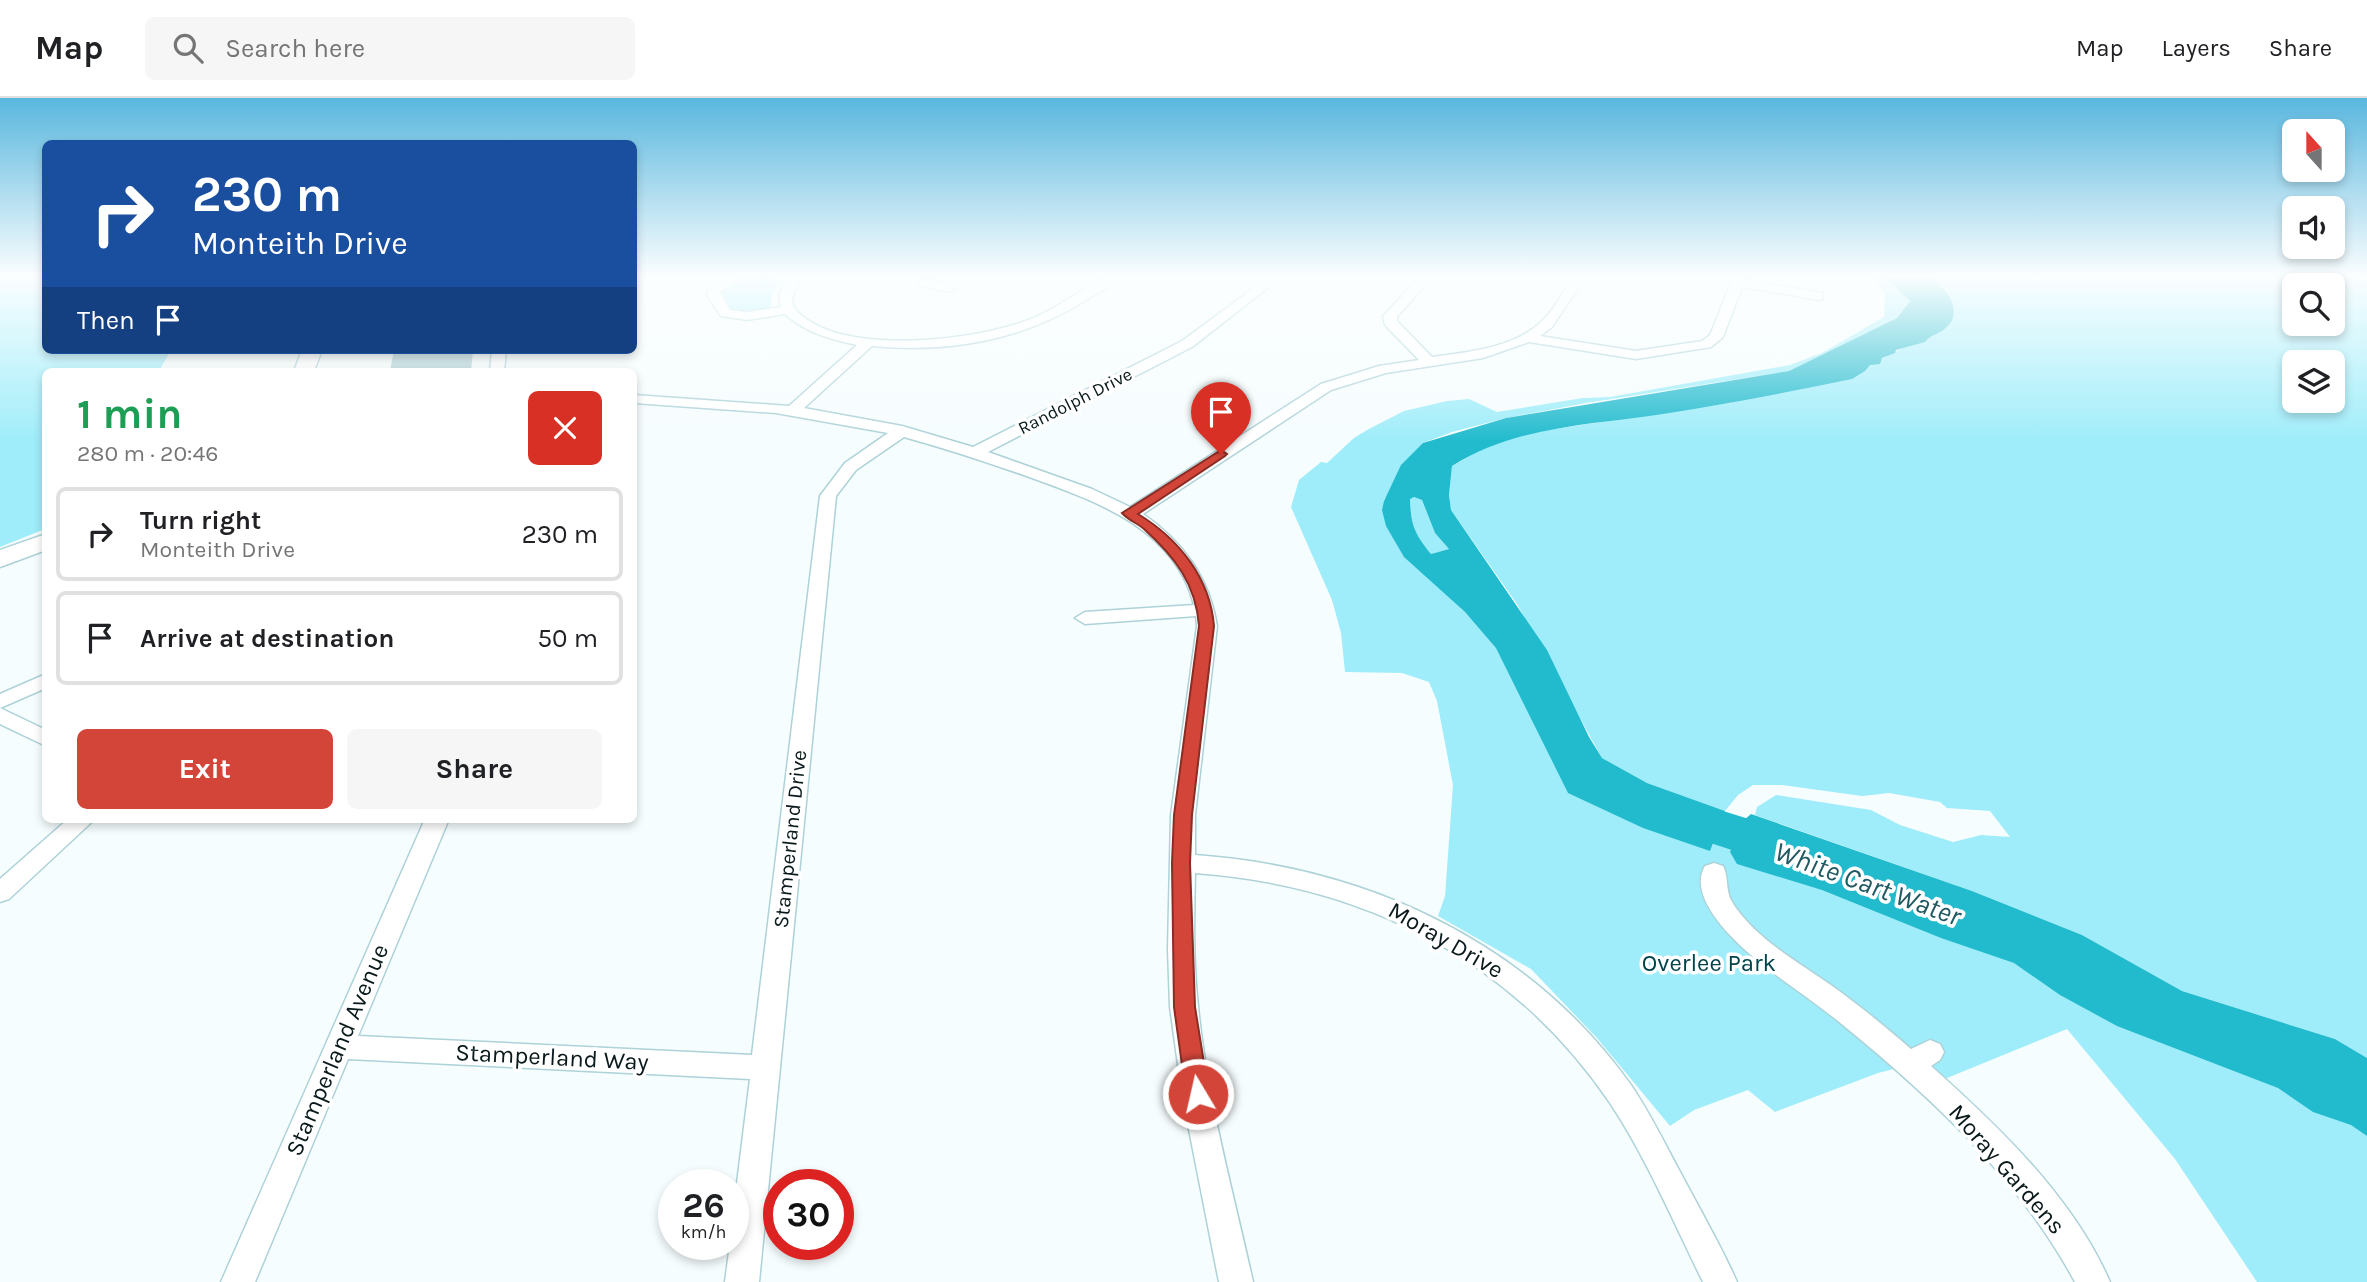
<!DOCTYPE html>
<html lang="en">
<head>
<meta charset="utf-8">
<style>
	:root { --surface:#fff; --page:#f6f6f6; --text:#202124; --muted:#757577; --line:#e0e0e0; --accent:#d34539 }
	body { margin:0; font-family:Karla,sans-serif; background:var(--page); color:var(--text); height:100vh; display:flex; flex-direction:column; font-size:26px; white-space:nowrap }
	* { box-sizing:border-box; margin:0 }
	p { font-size:23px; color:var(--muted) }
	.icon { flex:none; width:38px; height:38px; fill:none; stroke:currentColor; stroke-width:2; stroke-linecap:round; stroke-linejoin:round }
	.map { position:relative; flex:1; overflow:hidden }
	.drawer { position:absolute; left:42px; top:270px; width:595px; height:455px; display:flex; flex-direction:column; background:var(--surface); border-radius:10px; box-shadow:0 4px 10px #0003 }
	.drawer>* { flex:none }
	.guide { position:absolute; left:42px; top:42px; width:595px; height:214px; border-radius:10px; box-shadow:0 4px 10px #0003; background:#1a4fa0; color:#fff; overflow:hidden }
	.needle { width:46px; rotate:339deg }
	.tools { position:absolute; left:2282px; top:21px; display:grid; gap:14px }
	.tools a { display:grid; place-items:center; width:63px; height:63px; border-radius:10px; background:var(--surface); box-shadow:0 4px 10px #0003; font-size:35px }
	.speed { position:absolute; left:658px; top:1071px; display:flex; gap:14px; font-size:35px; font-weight:700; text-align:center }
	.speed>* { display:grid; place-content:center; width:91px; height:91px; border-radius:50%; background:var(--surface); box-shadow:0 4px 10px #0003; line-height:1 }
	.speed small { font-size:18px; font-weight:400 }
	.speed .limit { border:10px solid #d22; background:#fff; color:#111 }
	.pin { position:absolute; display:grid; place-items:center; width:60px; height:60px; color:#fff; margin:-72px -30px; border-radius:50% 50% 50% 0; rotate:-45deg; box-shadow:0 0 7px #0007 }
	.pin .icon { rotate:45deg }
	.me { position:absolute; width:77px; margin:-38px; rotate:351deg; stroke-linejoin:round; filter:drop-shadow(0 0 5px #0008) }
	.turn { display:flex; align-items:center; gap:24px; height:147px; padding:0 35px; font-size:32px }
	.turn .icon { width:91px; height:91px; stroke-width:2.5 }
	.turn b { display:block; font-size:49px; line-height:60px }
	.then { display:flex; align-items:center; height:66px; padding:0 35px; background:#0003; gap:14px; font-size:26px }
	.round { display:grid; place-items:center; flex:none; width:74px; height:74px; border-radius:10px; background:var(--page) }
	.overview { display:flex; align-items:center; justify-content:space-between; height:119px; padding:0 35px }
	h1 { font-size:42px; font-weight:700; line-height:52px; color:#1e9e55 }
	.cta { display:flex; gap:14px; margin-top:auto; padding:14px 35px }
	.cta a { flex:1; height:80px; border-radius:10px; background:var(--accent); color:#fff; font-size:28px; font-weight:700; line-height:80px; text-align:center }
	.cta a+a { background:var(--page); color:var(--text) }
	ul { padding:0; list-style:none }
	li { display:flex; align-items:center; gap:21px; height:94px; margin:0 14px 10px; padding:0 21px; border:4px solid var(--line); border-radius:10px }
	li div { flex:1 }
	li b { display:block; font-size:26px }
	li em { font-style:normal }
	header { display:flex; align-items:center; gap:42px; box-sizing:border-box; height:98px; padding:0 35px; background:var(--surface); border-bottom:2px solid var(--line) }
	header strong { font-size:33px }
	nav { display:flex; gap:38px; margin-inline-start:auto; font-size:24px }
	.search { width:490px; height:63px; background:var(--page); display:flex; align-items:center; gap:18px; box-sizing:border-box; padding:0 24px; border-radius:10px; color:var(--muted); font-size:26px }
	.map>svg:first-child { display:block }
	.green { fill:#9fedfa; fill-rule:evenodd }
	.water { fill:#22bbce; fill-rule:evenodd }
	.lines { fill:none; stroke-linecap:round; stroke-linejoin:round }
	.river { fill:#22bbce; fill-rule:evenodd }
	.building { fill:#aacfd5 }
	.minor-casing { stroke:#add2d8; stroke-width:3 }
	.secondary-casing { stroke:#add2d8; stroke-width:3 }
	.minor { fill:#fff; fill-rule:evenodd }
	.secondary { fill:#fff; fill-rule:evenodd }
	.route { fill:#d34539; stroke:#892d25; stroke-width:2 }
	.labels { text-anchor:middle; stroke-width:7; stroke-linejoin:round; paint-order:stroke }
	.far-street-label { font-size:18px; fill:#0a191b; stroke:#fff }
	.street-label { font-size:21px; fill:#0a191b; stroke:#fff }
	.near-street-label { font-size:24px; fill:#0a191b; stroke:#fff }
	.near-park-label { font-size:24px; fill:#01434b; stroke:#fff }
	.near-water-label { font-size:28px; font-style:italic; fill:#205961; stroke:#fff }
</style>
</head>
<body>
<header>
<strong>Map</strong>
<div class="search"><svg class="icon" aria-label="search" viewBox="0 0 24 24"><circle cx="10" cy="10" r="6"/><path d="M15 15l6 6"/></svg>Search here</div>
<nav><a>Map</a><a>Layers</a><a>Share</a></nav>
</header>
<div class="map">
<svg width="2367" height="1184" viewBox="0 0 2367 1184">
	<rect width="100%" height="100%" fill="#f6fdfe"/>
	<!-- green -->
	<g class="green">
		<path d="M 0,178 L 45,178 L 46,252 L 171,252 L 159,273 L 46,273 L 45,431 L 0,449 Z"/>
		<path d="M 744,178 L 786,178 L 771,196 L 771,211 L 744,217 L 728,213 L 718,194 Z"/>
		<path d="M 1872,178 L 1887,180 L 1910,203 L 1897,220 L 1789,273 L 1586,305 L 1506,320 L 1452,334 L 1423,345 L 1384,402 L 1442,492 L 1479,528 L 1497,550 L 1562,681 L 1821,762 L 2367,1007 L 2367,1184 L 2257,1184 L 2175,1061 L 2067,931 L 1947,980 L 1909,967 L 1878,975 L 1775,1014 L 1748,992 L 1694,1012 L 1670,1028 L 1597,940 L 1531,871 L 1438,818 L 1445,798 L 1453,687 L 1437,603 L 1429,584 L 1402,575 L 1345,574 L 1341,535 L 1332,502 L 1291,409 L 1299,382 L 1321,364 L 1327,365 L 1354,340 L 1367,332 L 1404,313 L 1447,303 L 1469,301 L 1497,314 L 1583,300 L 1610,299 L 1790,267 L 1822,255 L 1884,219 L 1885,196 Z"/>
		<path d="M 1924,178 L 2367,178 L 2367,960 L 2335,941 L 2182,893 L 2082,837 L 1972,793 L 1755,717 L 1757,709 L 1776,697 L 1871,712 L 1900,727 L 1953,744 L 1981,737 L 2010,739 L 1990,713 L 1947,710 L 1940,704 L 1889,695 L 1862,698 L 1782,687 L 1753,687 L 1738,697 L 1725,713 L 1647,685 L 1602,660 L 1517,506 L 1451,412 L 1449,397 L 1452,368 L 1486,349 L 1534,334 L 1730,305 L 1870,267 L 1910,246 L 1925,244 L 1930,238 L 1948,229 L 1946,196 ZM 2294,187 L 2333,187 L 2333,226 L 2294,226 ZM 2294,264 L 2333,264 L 2333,303 L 2294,303 Z"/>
		<path d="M 1414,399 L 1422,402 L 1435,435 L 1449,451 L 1431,456 C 1414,435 1411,428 1410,400 Z"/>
	</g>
	<!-- water -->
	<g class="water">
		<path d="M 1883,178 C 1895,178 1909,176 1921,178 C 1941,180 1966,211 1947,229 C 1940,236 1931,236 1925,244 L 1896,252 L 1895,255 L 1882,260 L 1880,266 L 1870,267 L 1865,273 L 1852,281 C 1789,294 1727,306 1663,316 C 1591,327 1515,328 1452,368 L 1449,397 L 1451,412 L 1547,552 L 1589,639 L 1602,660 L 1647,685 L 1725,713 L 1710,753 L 1643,730 L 1568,695 L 1496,550 L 1465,514 L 1404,459 L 1386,428 L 1382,412 L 1384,403 L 1401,367 L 1423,345 L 1506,320 L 1789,273 L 1897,220 L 1910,203 ZM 1414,399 L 1422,402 L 1435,435 L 1449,451 L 1431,456 C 1414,435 1411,427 1410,401 Z"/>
		<path d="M 1751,716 L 1972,793 L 2082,837 L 2182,893 L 2335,941 L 2367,960 L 2367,1038 L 2351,1027 L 2313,1014 L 2278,990 L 2117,928 L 2060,897 L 2014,865 L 1941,840 L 1822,792 L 1737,766 L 1730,754 L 1744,722 Z"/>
	</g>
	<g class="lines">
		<!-- river -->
		<path class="river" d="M 1661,694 L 1818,742 L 1826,755 L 1818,768 L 1799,774 L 1643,723 L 1636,711 L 1643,699 Z"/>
	</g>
	<!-- building -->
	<path class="building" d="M 394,252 L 473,252 L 471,273 L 390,273 Z"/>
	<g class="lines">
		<!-- minor casing -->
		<g class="minor-casing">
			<g id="minor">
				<path d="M 730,178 L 744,178 L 720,194 L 730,212 L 747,214 L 781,209 C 776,196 783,187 792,178 L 804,178 C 790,199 784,208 811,224 C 862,256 988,242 1040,217 C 1065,206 1096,178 1121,178 C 1113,188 1097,195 1086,202 C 1021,243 947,255 872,248 L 804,310 L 902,328 L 973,349 L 1182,243 L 1270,178 L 1283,178 L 1192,249 L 988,354 L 1092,391 L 1130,409 L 1321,286 L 1379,268 L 1419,262 L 1385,227 L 1383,218 L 1421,178 L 1431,180 L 1397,219 L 1397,223 L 1432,259 C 1468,254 1515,250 1542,223 C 1555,211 1564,192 1574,178 L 1586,178 L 1552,229 L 1540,238 L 1636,253 L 1702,243 L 1710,237 L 1734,178 L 1746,178 L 1744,182 L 1823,195 L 1823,201 L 1819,202 L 1742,189 L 1723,239 L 1711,249 L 1636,261 L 1529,244 L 1483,260 L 1386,275 L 1331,292 L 1143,416 C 1183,444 1209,479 1217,528 L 1195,717 L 1195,757 C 1367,769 1529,844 1631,987 C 1652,1018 1668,1052 1686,1085 C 1703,1117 1722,1150 1737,1184 L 1703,1184 C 1674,1125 1646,1059 1610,1005 C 1513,862 1365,787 1195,775 C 1194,819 1193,863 1198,908 C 1207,1001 1233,1093 1253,1184 L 1219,1184 L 1182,996 L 1170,909 L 1168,851 L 1171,717 L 1197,528 L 1196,518 L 1085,526 L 1075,520 L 1085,514 L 1194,507 C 1175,431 1098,404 1032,380 C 990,365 947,351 904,339 L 856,372 L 836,398 L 759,1184 L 725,1184 L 730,1146 L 733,1146 L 733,1117 L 750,981 L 348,961 L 255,1184 L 221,1184 L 425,721 L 449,721 L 358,938 L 752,957 L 820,398 L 845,365 L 888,335 L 776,315 L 634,305 L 634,297 L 789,308 L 857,247 C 829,241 807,235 785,216 L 747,222 L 721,218 L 707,197 L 708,192 Z"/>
				<path d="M 924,181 L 954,187 L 956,190 L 950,194 L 920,188 L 918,185 Z"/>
				<path d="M 492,252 L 506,252 L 504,273 L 490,273 Z"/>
				<path d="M 46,576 L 46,590 L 0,610 L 46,632 L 46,648 L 0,626 L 0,596 Z"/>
				<path d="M 68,721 L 95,721 L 9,801 L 0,804 L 0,781 Z"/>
				<path d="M 1714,765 L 1723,768 C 1729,779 1725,792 1732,804 C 1755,841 1800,865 1835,890 C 1861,909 1887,930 1911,951 L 1930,942 L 1940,946 L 1944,954 L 1940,962 L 1931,968 C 1999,1029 2073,1099 2110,1184 L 2075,1184 C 2020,1081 1928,996 1838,923 C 1801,893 1759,869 1727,834 C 1712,817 1692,790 1705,768 Z"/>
			</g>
		</g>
		<!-- secondary casing -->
		<g class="secondary-casing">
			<g id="secondary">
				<path d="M 302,252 L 322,252 L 314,273 L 294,273 Z"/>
				<path d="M 46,436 L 46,452 L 0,469 L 0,452 Z"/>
			</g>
		</g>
		<!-- minor -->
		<use href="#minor" class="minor"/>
		<!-- secondary -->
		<use href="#secondary" class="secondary"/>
	</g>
	<!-- sky -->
	<linearGradient id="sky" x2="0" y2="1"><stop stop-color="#59b7de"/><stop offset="0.52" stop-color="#fbfeff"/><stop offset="1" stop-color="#fbfeff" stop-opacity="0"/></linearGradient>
	<rect width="2367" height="343" fill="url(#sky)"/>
	<!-- route -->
	<path class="route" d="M 1221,352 L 1227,356 L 1225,358 L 1138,416 C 1179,441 1210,480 1214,528 L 1192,717 L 1190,765 L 1195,909 L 1209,996 L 1205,1003 L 1198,1006 L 1190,1003 L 1186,996 L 1174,909 L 1172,765 L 1174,717 L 1199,528 C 1196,486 1175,459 1144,431 C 1137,425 1128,422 1122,415 Z"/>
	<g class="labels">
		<!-- far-street labels -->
		<g class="far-street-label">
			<text transform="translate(1075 303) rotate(-27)" y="6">Randolph Drive</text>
		</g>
		<!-- street labels -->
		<g class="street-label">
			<text transform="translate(790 741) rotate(-84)" y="7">Stamperland Drive</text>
		</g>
		<!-- near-street labels -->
		<g class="near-street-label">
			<text transform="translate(1446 842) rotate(30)" y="8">Moray Drive</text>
			<text transform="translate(337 952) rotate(-67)" y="8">Stamperland Avenue</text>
			<text transform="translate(552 959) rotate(3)" y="8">Stamperland Way</text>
			<text transform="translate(2007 1071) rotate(49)" y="8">Moray Gardens</text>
		</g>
		<!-- near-park labels -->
		<g class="near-park-label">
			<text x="1709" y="873">Overlee Park</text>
		</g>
		<!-- near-water labels -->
		<g class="near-water-label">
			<text transform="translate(1868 785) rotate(20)" y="10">White Cart Water</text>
		</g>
	</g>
</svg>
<div class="tools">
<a><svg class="needle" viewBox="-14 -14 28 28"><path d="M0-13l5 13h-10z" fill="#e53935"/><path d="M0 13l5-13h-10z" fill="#757577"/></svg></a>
<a><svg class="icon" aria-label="sound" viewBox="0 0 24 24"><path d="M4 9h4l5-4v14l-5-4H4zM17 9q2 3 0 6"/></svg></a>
<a><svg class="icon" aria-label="search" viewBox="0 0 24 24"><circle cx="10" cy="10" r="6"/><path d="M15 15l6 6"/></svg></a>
<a><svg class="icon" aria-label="layers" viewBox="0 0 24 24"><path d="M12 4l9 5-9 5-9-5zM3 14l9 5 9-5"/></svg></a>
</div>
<div class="speed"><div>26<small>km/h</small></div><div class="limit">30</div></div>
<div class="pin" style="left:1221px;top:356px;background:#d93025"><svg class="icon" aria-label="arrive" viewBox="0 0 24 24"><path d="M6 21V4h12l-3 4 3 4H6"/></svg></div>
<svg class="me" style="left:1198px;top:996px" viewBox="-20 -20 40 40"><circle r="17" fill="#d34539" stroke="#fff" stroke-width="3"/><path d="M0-11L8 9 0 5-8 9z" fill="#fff"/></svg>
<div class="guide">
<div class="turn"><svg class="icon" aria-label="right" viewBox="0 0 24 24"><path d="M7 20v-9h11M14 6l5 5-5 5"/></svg><div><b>230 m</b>Monteith Drive</div></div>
<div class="then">Then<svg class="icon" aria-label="arrive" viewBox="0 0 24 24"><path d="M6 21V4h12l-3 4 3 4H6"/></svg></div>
</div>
<section class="drawer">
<div class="overview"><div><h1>1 min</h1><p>280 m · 20:46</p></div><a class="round" style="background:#d93025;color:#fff"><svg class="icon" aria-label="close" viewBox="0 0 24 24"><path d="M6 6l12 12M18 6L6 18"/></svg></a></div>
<ul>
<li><svg class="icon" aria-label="right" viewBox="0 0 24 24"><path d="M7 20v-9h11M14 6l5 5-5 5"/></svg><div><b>Turn right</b><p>Monteith Drive</p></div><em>230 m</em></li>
<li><svg class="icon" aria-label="arrive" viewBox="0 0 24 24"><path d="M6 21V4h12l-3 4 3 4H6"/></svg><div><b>Arrive at destination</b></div><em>50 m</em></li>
</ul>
<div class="cta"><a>Exit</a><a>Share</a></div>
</section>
</div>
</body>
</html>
